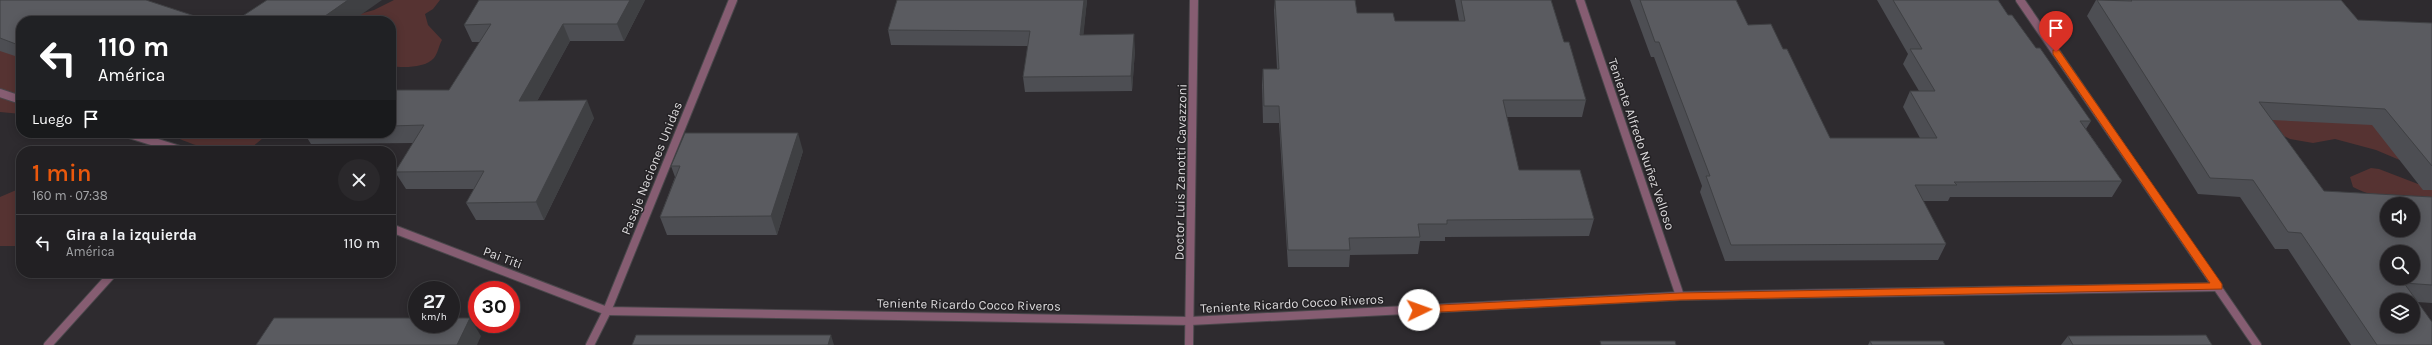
<!DOCTYPE html>
<html lang="es">
<head>
<meta charset="utf-8">
<style>
	:root { --surface:#222023; --page:#2a282b; --text:#f1f3f6; --muted:#a2a3a6; --line:#3f3e41; --accent:#ea580c }
	body { margin:0; font-family:Karla,sans-serif; background:var(--page); color:var(--text); height:100vh; display:flex; flex-direction:column; font-size:15px; white-space:nowrap }
	* { box-sizing:border-box; margin:0 }
	p { font-size:13px; color:var(--muted) }
	.icon { flex:none; width:22px; height:22px; fill:none; stroke:currentColor; stroke-width:2; stroke-linecap:round; stroke-linejoin:round }
	.map { position:relative; flex:1; overflow:hidden }
	.side { position:absolute; left:16px; top:146px; width:380px; height:132px; display:flex; flex-direction:column; background:var(--surface); border-radius:16px; box-shadow:0 2px 10px #0003,0 0 0 1px var(--line) }
	.side>* { flex:none }
	.top-card { position:absolute; left:16px; top:16px; width:380px; height:122px; border-radius:16px; box-shadow:0 2px 10px #0003,0 0 0 1px var(--line); background:#202124; color:#fff; overflow:hidden }
	.controls { position:absolute; left:2380px; top:197px; display:grid; gap:8px }
	.controls a { display:grid; place-items:center; width:40px; height:40px; border-radius:50%; background:var(--surface); box-shadow:0 2px 10px #0003,0 0 0 1px var(--line); font-size:20px }
	.speed { position:absolute; left:408px; top:281px; display:flex; gap:8px; font-size:20px; font-weight:700; text-align:center }
	.speed>* { display:grid; place-content:center; width:52px; height:52px; border-radius:50%; background:var(--surface); box-shadow:0 2px 10px #0003,0 0 0 1px var(--line); line-height:1 }
	.speed small { font-size:10px; font-weight:400 }
	.speed .limit { border:6px solid #d22; background:#fff; color:#111 }
	.pin { position:absolute; display:grid; place-items:center; width:34px; height:34px; color:#fff; margin:-41px -17px; border-radius:50% 50% 50% 0; rotate:-45deg; box-shadow:0 0 4px #0007 }
	.pin .icon { rotate:45deg }
	.me { position:absolute; width:44px; margin:-22px; rotate:87deg; stroke-linejoin:round; filter:drop-shadow(0 0 3px #0008) }
	.turn { display:flex; align-items:center; gap:14px; height:84px; padding:0 16px; font-size:18px }
	.turn .icon { width:52px; height:52px; stroke-width:2.5 }
	.turn b { display:block; font-size:28px; line-height:34px }
	.then { display:flex; align-items:center; height:38px; padding:0 16px; background:#0003; gap:8px; font-size:15px }
	.round { display:grid; place-items:center; flex:none; width:42px; height:42px; border-radius:21px; background:var(--page) }
	.headline { display:flex; align-items:center; justify-content:space-between; height:68px; padding:0 16px }
	h1 { font-size:24px; font-weight:600; line-height:30px; color:var(--accent) }
	ul { padding:0; list-style:none }
	li { display:flex; align-items:center; gap:12px; height:56px; padding:0 16px; border-top:1px solid var(--line) }
	li div { flex:1 }
	li b { display:block; font-size:15px }
	li em { font-style:normal }
	.map>svg:first-child { display:block }
	.green { fill:#563332 }
	.lines { fill:none; stroke-linecap:round; stroke-linejoin:round }
	.street-casing { stroke:#4a474b; stroke-width:10 }
	.street { stroke:#865d72; stroke-width:8 }
	.wall { fill:#4d4e53 }
	.shaded-wall { fill:#3f4043 }
	.building { fill:#5a5b60; stroke:#3f4043; fill-rule:evenodd }
	.route { fill:#ea580c; stroke:#983908 }
	.labels { text-anchor:middle; stroke-width:3; stroke-linejoin:round; paint-order:stroke }
	.street-label { font-size:13px; fill:#dcdadc; stroke:#242225 }
</style>
</head>
<body>
<div class="map">
<svg width="2432" height="345" viewBox="0 0 2432 345">
	<rect width="100%" height="100%" fill="#2e2b2f"/>
	<!-- green -->
	<g class="green">
		<path d="M 394,0 L 440,0 L 433,9 L 425,14 L 428,25 L 442,40 C 439,45 438,53 434,58 C 426,68 402,68 391,66 L 391,21 L 350,21 L 353,16 L 374,10 Z"/>
		<path d="M 0,50 L 21,51 L 21,114 L 0,112 Z"/>
		<path d="M 2273,114 L 2372,114 L 2402,161 L 2376,150 L 2335,139 L 2313,143 L 2290,139 L 2282,135 L 2270,124 Z"/>
		<path d="M 166,133 L 270,133 C 262,138 255,146 247,150 C 227,159 185,142 166,133 Z"/>
		<path d="M 2371,168 L 2379,169 L 2418,184 L 2424,183 L 2432,174 L 2432,210 C 2406,200 2377,200 2353,187 L 2350,177 Z"/>
		<path d="M 21,188 L 21,246 L 0,246 L 0,197 Z"/>
	</g>
	<g class="lines">
		<!-- street casing -->
		<g class="street-casing">
			<g id="street">
				<path d="M 1580,0 L 1680,296"/>
				<path d="M 2020,0 L 2257,345"/>
				<path d="M 0,93 L 21,100"/>
				<path d="M 126,133 L 183,151"/>
				<path d="M 391,228 L 607,311 L 1190,321 L 1680,296 L 2218,287"/>
				<path d="M 48,345 L 113,273"/>
				<path d="M 590,345 L 607,311 L 733,0"/>
				<path d="M 1189,345 L 1194,0"/>
			</g>
		</g>
		<!-- street -->
		<use href="#street" class="street"/>
	</g>
	<!-- wall -->
	<g class="wall">
		<path d="M 0,0 L 21,21 L 21,58 L 0,51 Z"/>
		<path d="M 645,0 L 624,41 L 570,41 L 537,101 L 594,118 L 544,220 L 476,220 L 466,203 L 474,189 L 406,189 L 395,172 L 413,143 L 311,144 L 304,133 L 391,133 L 391,90 L 449,90 L 480,42 L 472,42 L 464,25 Z"/>
		<path d="M 1087,0 L 1083,35 L 1135,50 L 1132,91 L 1025,92 L 1023,77 L 1028,46 L 891,45 L 888,30 Z"/>
		<path d="M 1275,0 L 1355,0 L 1357,13 L 1395,21 L 1459,21 L 1455,0 L 1551,0 L 1564,42 L 1586,100 L 1582,117 L 1507,117 L 1519,170 L 1594,219 L 1589,236 L 1445,237 L 1445,241 L 1420,241 L 1418,254 L 1350,255 L 1349,267 L 1288,267 L 1279,123 L 1263,123 L 1262,85 L 1263,69 L 1277,69 L 1274,10 Z"/>
		<path d="M 1630,0 L 1736,0 L 1748,25 L 1783,49 L 1830,138 L 1920,138 L 1903,107 L 1910,91 L 1919,91 L 1903,64 L 1908,54 L 1877,0 L 1998,0 L 2008,15 L 2036,48 L 2091,121 L 2086,129 L 2122,181 L 2112,197 L 1950,197 L 1948,201 L 1923,201 L 1946,244 L 1938,260 L 1725,261 L 1700,192 L 1702,186 L 1654,57 L 1651,57 Z"/>
		<path d="M 2096,0 L 2341,0 L 2358,20 L 2432,23 L 2432,190 L 2423,190 L 2372,125 L 2272,120 L 2324,191 L 2432,197 L 2432,303 L 2417,302 L 2432,345 L 2351,345 L 2288,249 L 2275,249 L 2240,197 L 2198,194 L 2087,16 Z"/>
		<path d="M 803,151 L 777,235 L 667,235 L 660,217 L 675,177 L 671,166 Z"/>
		<path d="M 2068,336 L 2212,345 L 2061,345 Z"/>
		<path d="M 1870,341 L 1945,345 L 1868,345 Z"/>
	</g>
	<!-- shaded-wall -->
	<g class="shaded-wall">
		<path d="M 348,0 L 382,0 L 352,21 L 318,21 Z"/>
		<path d="M 630,0 L 645,0 L 624,41 L 617,24 Z"/>
		<path d="M 1084,0 L 1087,0 L 1082,50 L 1080,35 Z"/>
		<path d="M 563,24 L 570,41 L 528,118 L 519,101 Z"/>
		<path d="M 1134,34 L 1135,50 L 1132,91 L 1131,76 Z"/>
		<path d="M 587,100 L 594,118 L 544,220 L 536,202 Z"/>
		<path d="M 798,133 L 803,151 L 777,235 L 771,216 Z"/>
		<path d="M 470,318 L 481,336 L 477,345 L 457,345 Z"/>
		<path d="M 831,335 L 834,345 L 828,345 Z"/>
	</g>
	<!-- building -->
	<g class="building">
		<path d="M 0,0 L 146,0 L 210,21 L 21,21 L 21,46 L 0,38 Z"/>
		<path d="M 267,0 L 348,0 L 318,21 L 235,21 Z"/>
		<path d="M 479,0 L 630,0 L 617,24 L 563,24 L 519,101 L 587,100 L 536,202 L 466,203 L 484,171 L 395,172 L 424,125 L 391,126 L 391,90 L 449,90 L 491,24 L 464,25 Z"/>
		<path d="M 897,0 L 1084,0 L 1080,35 L 1134,34 L 1131,76 L 1023,77 L 1030,31 L 888,30 Z"/>
		<path d="M 1275,0 L 1355,0 L 1357,13 L 1393,13 L 1395,21 L 1465,21 L 1461,0 L 1551,0 L 1564,42 L 1569,42 L 1586,100 L 1503,100 L 1519,170 L 1580,170 L 1594,219 L 1447,220 L 1447,224 L 1418,224 L 1420,237 L 1349,238 L 1350,250 L 1288,250 L 1279,106 L 1264,106 L 1263,69 L 1279,69 Z"/>
		<path d="M 1640,0 L 1736,0 L 1748,25 L 1771,24 L 1783,49 L 1787,49 L 1830,138 L 1937,138 L 1910,91 L 1935,91 L 1910,49 L 1922,49 L 1893,0 L 1998,0 L 2008,15 L 2012,15 L 2036,48 L 2040,48 L 2091,121 L 2080,121 L 2122,181 L 1954,182 L 1957,185 L 1915,185 L 1946,244 L 1731,245 L 1706,176 L 1710,176 L 1659,42 L 1655,42 Z"/>
		<path d="M 2097,0 L 2132,1 L 2131,0 L 2341,0 L 2358,20 L 2432,23 L 2432,166 L 2385,109 L 2259,102 L 2324,191 L 2432,197 L 2432,285 L 2404,283 L 2432,322 L 2432,345 L 2377,345 L 2301,233 L 2288,232 L 2253,180 L 2210,178 ZM 2387,204 L 2413,204 L 2413,230 L 2387,230 ZM 2387,252 L 2413,252 L 2413,278 L 2387,278 ZM 2387,300 L 2413,300 L 2413,326 L 2387,326 Z"/>
		<path d="M 685,133 L 798,133 L 771,216 L 660,217 L 680,166 L 671,166 Z"/>
		<path d="M 274,318 L 417,318 L 417,324 L 451,324 L 451,318 L 470,318 L 457,345 L 256,345 Z"/>
		<path d="M 636,335 L 831,335 L 828,345 L 632,345 Z"/>
		<path d="M 2206,335 L 2212,345 L 2073,345 L 2068,336 Z"/>
		<path d="M 1600,341 L 1675,341 L 1676,345 L 1601,345 Z"/>
		<path d="M 1870,341 L 1943,341 L 1945,345 L 1872,345 Z"/>
	</g>
	<!-- route -->
	<path class="route" d="M 2053,50 L 2059,50 L 2222,284 L 2222,289 L 1680,300 L 1419,313 L 1414,310 L 1419,306 L 1680,293 L 2210,283 L 2053,54 Z"/>
	<g class="labels">
		<!-- street labels -->
		<g class="street-label">
			<text transform="translate(1642 144) rotate(71)" y="5">Teniente Alfredo Nuñez Velloso</text>
			<text transform="translate(651 168) rotate(-68)" y="5">Pasaje Naciones Unidas</text>
			<text transform="translate(1180 172) rotate(-89)" y="5">Doctor Luis Zanotti Cavazzoni</text>
			<text transform="translate(503 257) rotate(21)" y="5">Pai Titi</text>
			<text transform="translate(1292 303) rotate(-3)" y="5">Teniente Ricardo Cocco Riveros</text>
			<text transform="translate(969 304) rotate(1)" y="5">Teniente Ricardo Cocco Riveros</text>
		</g>
	</g>
</svg>
<div class="controls">
<a><svg class="icon" aria-label="sound" viewBox="0 0 24 24"><path d="M4 9h4l5-4v14l-5-4H4zM17 9q2 3 0 6"/></svg></a>
<a><svg class="icon" aria-label="search" viewBox="0 0 24 24"><circle cx="10" cy="10" r="6"/><path d="M15 15l6 6"/></svg></a>
<a><svg class="icon" aria-label="layers" viewBox="0 0 24 24"><path d="M12 4l9 5-9 5-9-5zM3 14l9 5 9-5"/></svg></a>
</div>
<div class="speed"><div>27<small>km/h</small></div><div class="limit">30</div></div>
<div class="pin" style="left:2056px;top:52px;background:#d93025"><svg class="icon" aria-label="arrive" viewBox="0 0 24 24"><path d="M6 21V4h12l-3 4 3 4H6"/></svg></div>
<svg class="me" style="left:1419px;top:310px" viewBox="-20 -20 40 40"><circle r="19" fill="#fff"/><path d="M0-13L10 11 0 6-10 11z" fill="#ea580c"/></svg>
<div class="top-card">
<div class="turn"><svg class="icon" aria-label="left" viewBox="0 0 24 24"><path d="M17 20v-9H6M10 6l-5 5 5 5"/></svg><div><b>110 m</b>América</div></div>
<div class="then">Luego<svg class="icon" aria-label="arrive" viewBox="0 0 24 24"><path d="M6 21V4h12l-3 4 3 4H6"/></svg></div>
</div>
<section class="side">
<div class="headline"><div><h1>1 min</h1><p>160 m · 07:38</p></div><a class="round"><svg class="icon" aria-label="close" viewBox="0 0 24 24"><path d="M6 6l12 12M18 6L6 18"/></svg></a></div>
<ul>
<li><svg class="icon" aria-label="left" viewBox="0 0 24 24"><path d="M17 20v-9H6M10 6l-5 5 5 5"/></svg><div><b>Gira a la izquierda</b><p>América</p></div><em>110 m</em></li>
</ul>
</section>
</div>
</body>
</html>
